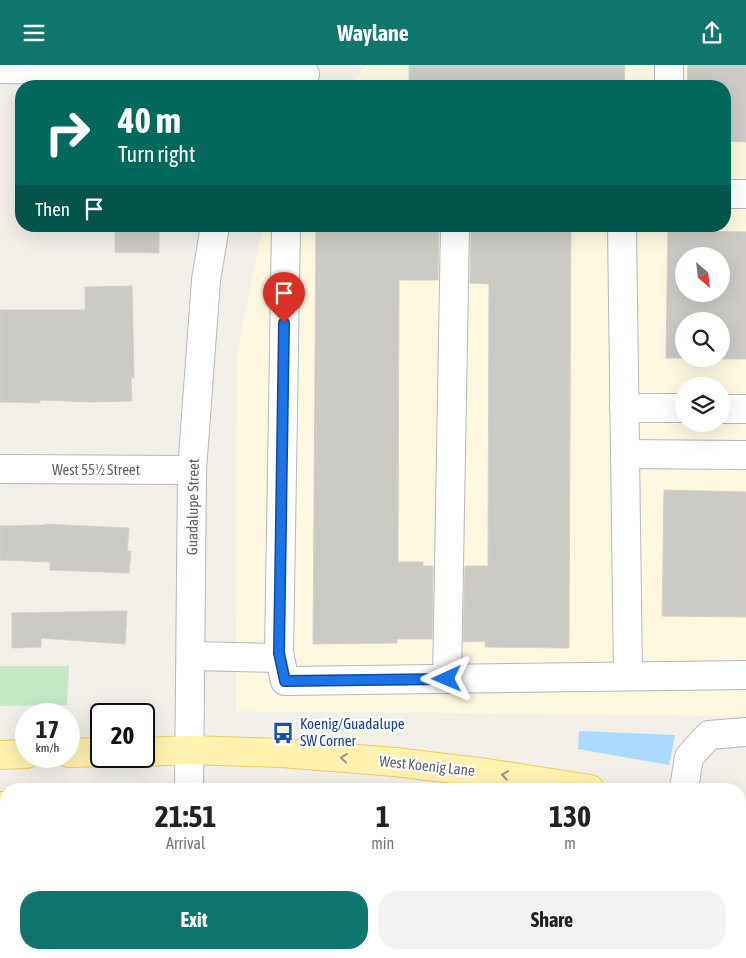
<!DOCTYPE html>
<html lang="en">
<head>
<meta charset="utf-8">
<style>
	:root { --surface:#fff; --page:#f2f2f2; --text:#222; --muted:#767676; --accent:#0f766e }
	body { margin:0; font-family:"Asap Condensed",sans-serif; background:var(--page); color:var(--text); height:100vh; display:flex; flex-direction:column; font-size:19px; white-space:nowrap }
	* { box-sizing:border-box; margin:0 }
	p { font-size:16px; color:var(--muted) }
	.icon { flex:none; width:28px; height:28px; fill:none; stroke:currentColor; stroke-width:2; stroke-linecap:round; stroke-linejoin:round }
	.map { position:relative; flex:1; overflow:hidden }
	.drawer { position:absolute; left:0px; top:718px; width:746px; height:176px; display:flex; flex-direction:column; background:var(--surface); border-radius:20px 20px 0 0; box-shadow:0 5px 20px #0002 }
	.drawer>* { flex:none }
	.hud { position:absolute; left:15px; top:15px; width:716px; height:152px; border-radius:20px; box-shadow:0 5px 20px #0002; background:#00695c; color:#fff; overflow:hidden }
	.needle { width:32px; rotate:152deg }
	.buttons { position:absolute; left:675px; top:182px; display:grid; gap:10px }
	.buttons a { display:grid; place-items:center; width:55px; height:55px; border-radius:50%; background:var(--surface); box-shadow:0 5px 20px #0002; font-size:25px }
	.speed { position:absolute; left:15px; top:638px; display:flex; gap:10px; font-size:25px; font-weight:700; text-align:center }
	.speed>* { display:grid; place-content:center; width:65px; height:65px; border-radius:50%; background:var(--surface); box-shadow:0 5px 20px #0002; line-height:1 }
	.speed small { font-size:12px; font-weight:400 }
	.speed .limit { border:2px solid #111; border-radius:8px; background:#fff; color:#111 }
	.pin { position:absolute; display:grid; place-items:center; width:42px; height:42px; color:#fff; margin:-51px -21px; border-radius:50% 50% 50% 0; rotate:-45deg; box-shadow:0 0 5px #0007 }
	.pin .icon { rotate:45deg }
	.me { position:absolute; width:55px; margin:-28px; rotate:269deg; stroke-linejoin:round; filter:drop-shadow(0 0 4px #0008) }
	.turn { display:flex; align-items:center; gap:18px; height:105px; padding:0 20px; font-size:22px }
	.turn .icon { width:65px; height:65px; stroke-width:2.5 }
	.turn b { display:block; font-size:35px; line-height:42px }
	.then { display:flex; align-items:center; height:48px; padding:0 20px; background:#0003; gap:10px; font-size:19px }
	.eta { display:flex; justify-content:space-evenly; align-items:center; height:85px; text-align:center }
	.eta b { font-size:30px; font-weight:700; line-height:35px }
	.cta { display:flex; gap:10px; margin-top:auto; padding:10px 20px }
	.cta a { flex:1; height:58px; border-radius:20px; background:var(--accent); color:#fff; font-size:20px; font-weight:700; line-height:58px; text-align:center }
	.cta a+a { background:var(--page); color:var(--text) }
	header { display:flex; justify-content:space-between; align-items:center; height:65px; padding:0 20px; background:var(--accent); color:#fff; font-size:22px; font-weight:700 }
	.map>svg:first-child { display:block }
	.commercial { fill:#fef7e0; fill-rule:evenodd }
	.green { fill:#c5e8c5 }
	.water { fill:#aadaff }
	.building { fill:#cccac5; stroke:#d6d1c6; fill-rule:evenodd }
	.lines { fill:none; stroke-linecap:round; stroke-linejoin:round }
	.minor-casing { stroke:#b5b8bc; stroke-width:30 }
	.major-casing { stroke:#f2c960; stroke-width:30 }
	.minor { stroke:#fff; stroke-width:28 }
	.major { stroke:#fff2af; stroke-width:28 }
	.oneway { stroke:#979581 }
	.route-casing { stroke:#114b97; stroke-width:12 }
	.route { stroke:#1a73e8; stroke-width:9 }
	.labels { text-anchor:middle; stroke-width:4.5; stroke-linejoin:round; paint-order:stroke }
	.street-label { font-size:15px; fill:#5f6368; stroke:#fff }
	.transit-label { font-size:15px; fill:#164399; stroke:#fff; text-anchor:start }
</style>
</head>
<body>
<header><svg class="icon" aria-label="menu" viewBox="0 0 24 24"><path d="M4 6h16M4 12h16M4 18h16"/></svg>Waylane<svg class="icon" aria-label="share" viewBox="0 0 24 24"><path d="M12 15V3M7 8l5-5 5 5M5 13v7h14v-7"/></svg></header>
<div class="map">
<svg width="746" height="893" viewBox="0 0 746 893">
	<rect width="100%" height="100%" fill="#f1efe8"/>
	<!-- commercial -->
	<path class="commercial" d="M 367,0 L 746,0 L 746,651 L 236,646 L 237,288 L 263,161 L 725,161 L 725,21 L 348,21 ZM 684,191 L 721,191 L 721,229 L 684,229 ZM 684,256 L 721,256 L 721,294 L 684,294 ZM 684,321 L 721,321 L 721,359 L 684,359 Z"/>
	<!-- green -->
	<path class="green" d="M 0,601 L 69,601 L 67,640 L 0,641 Z"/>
	<!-- water -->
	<path class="water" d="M 579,666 L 675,670 L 669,700 L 578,684 Z"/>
	<!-- building -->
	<g class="building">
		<path d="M 409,0 L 625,0 L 624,21 L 409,21 Z"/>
		<path d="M 688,0 L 746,0 L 746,77 L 725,76 L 725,21 L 687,21 Z"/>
		<path d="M 115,161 L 159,161 L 159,188 L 115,187 Z"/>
		<path d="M 316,161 L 439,161 L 438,215 L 399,215 L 398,497 L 423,497 L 423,501 L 433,501 L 432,574 L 397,574 L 397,578 L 313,579 Z"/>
		<path d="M 471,161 L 571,161 L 569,583 L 485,582 L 485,576 L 463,577 L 465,501 L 488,501 L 489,219 L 470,218 Z"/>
		<path d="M 668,166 L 746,167 L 746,294 L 721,294 L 721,256 L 684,256 L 684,293 L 666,293 ZM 684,191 L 721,191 L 721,229 L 684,229 Z"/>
		<path d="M 132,221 L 134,313 L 131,313 L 132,336 L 90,337 L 40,335 L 40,338 L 0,337 L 0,245 L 85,245 L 85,222 Z"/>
		<path d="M 664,425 L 746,427 L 746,552 L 662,551 Z"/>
		<path d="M 45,459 L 129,463 L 127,486 L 131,486 L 129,508 L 50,505 L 50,497 L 0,495 L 0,461 L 45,460 Z"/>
		<path d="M 127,546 L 125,579 L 41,573 L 41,582 L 12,583 L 12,548 Z"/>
	</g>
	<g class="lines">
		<!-- minor casing -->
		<g class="minor-casing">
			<g id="minor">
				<path d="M 0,4 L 305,9"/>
				<path d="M 669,21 L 669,0"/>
				<path d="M 725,129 L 746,129"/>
				<path d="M 286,161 L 279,588 L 285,616 L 746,610"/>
				<path d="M 622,161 L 628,611"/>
				<path d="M 624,343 L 684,343"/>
				<path d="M 721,344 L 746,344"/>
				<path d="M 625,389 L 746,390"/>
				<path d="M 0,404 L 192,405"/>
				<path d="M 191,591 L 280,593"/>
				<path d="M 447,614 L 455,161"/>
				<path d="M 189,724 L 192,405 L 206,215 L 215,161"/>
				<path d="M 684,724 L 689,692 L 709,670 L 746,667"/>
				<path d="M 186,893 L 187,888"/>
			</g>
		</g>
		<!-- major casing -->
		<g class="major-casing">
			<g id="major">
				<path d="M 144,687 L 190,685 L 282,688 L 395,697 L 487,708 L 590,724"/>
				<path d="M 69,688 L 101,687"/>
				<path d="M 0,690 L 26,689"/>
				<path d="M 0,741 L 6,741"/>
				<path d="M 740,758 L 746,759"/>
				<path d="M 740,808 L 746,809"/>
			</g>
		</g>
		<!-- minor -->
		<use href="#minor" class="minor"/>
		<!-- major -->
		<use href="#major" class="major"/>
	</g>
	<!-- one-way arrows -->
	<defs><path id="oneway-chevron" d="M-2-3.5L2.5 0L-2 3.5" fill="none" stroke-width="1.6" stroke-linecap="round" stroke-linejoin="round" transform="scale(1.25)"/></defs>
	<g class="oneway">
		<use href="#oneway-chevron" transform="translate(344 693) rotate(-175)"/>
		<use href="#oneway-chevron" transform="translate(505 710) rotate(-171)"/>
	</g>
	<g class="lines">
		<!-- route casing -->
		<g class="route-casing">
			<path id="route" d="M 284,258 L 279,588 L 285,616 L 447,614"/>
		</g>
		<!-- route -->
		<use href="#route" class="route"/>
	</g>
	<!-- icons -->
	<defs>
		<g id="bus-bare" transform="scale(1.725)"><path d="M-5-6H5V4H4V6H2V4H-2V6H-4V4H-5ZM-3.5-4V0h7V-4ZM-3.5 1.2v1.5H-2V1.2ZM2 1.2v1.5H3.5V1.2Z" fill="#1a4fb4" stroke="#fff" stroke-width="2.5" paint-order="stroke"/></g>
	</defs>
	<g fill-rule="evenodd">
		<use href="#bus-bare" x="283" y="668"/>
	</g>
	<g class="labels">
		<!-- street labels -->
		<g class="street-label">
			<text x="96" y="410">West 55½ Street</text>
			<text transform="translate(193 442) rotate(-89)" y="5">Guadalupe Street</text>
			<text transform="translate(427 701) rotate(6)" y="5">West Koenig Lane</text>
		</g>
		<!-- transit labels -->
		<g class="transit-label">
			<text x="300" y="664">Koenig/Guadalupe<tspan x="300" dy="17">SW Corner</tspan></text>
		</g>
	</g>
</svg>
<div class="buttons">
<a><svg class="needle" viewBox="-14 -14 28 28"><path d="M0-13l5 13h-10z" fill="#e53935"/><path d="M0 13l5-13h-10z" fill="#767676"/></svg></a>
<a><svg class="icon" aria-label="search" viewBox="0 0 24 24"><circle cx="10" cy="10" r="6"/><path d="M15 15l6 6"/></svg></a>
<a><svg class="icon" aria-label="layers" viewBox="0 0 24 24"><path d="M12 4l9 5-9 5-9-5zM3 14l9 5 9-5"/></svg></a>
</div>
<div class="speed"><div>17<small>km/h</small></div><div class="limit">20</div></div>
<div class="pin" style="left:284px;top:258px;background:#d93025"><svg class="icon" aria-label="arrive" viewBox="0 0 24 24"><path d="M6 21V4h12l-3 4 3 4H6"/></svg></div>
<svg class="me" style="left:447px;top:614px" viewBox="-20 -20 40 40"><path d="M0-17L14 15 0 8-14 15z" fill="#1a73e8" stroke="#fff" stroke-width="4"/></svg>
<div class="hud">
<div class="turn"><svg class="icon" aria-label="right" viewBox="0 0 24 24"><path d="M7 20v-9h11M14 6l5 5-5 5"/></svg><div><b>40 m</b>Turn right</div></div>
<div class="then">Then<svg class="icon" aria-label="arrive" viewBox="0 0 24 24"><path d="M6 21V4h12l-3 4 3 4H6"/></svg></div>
</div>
<section class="drawer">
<div class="eta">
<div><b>21:51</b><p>Arrival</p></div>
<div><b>1</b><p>min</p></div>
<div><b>130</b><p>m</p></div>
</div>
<div class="cta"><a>Exit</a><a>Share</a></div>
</section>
</div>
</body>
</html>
